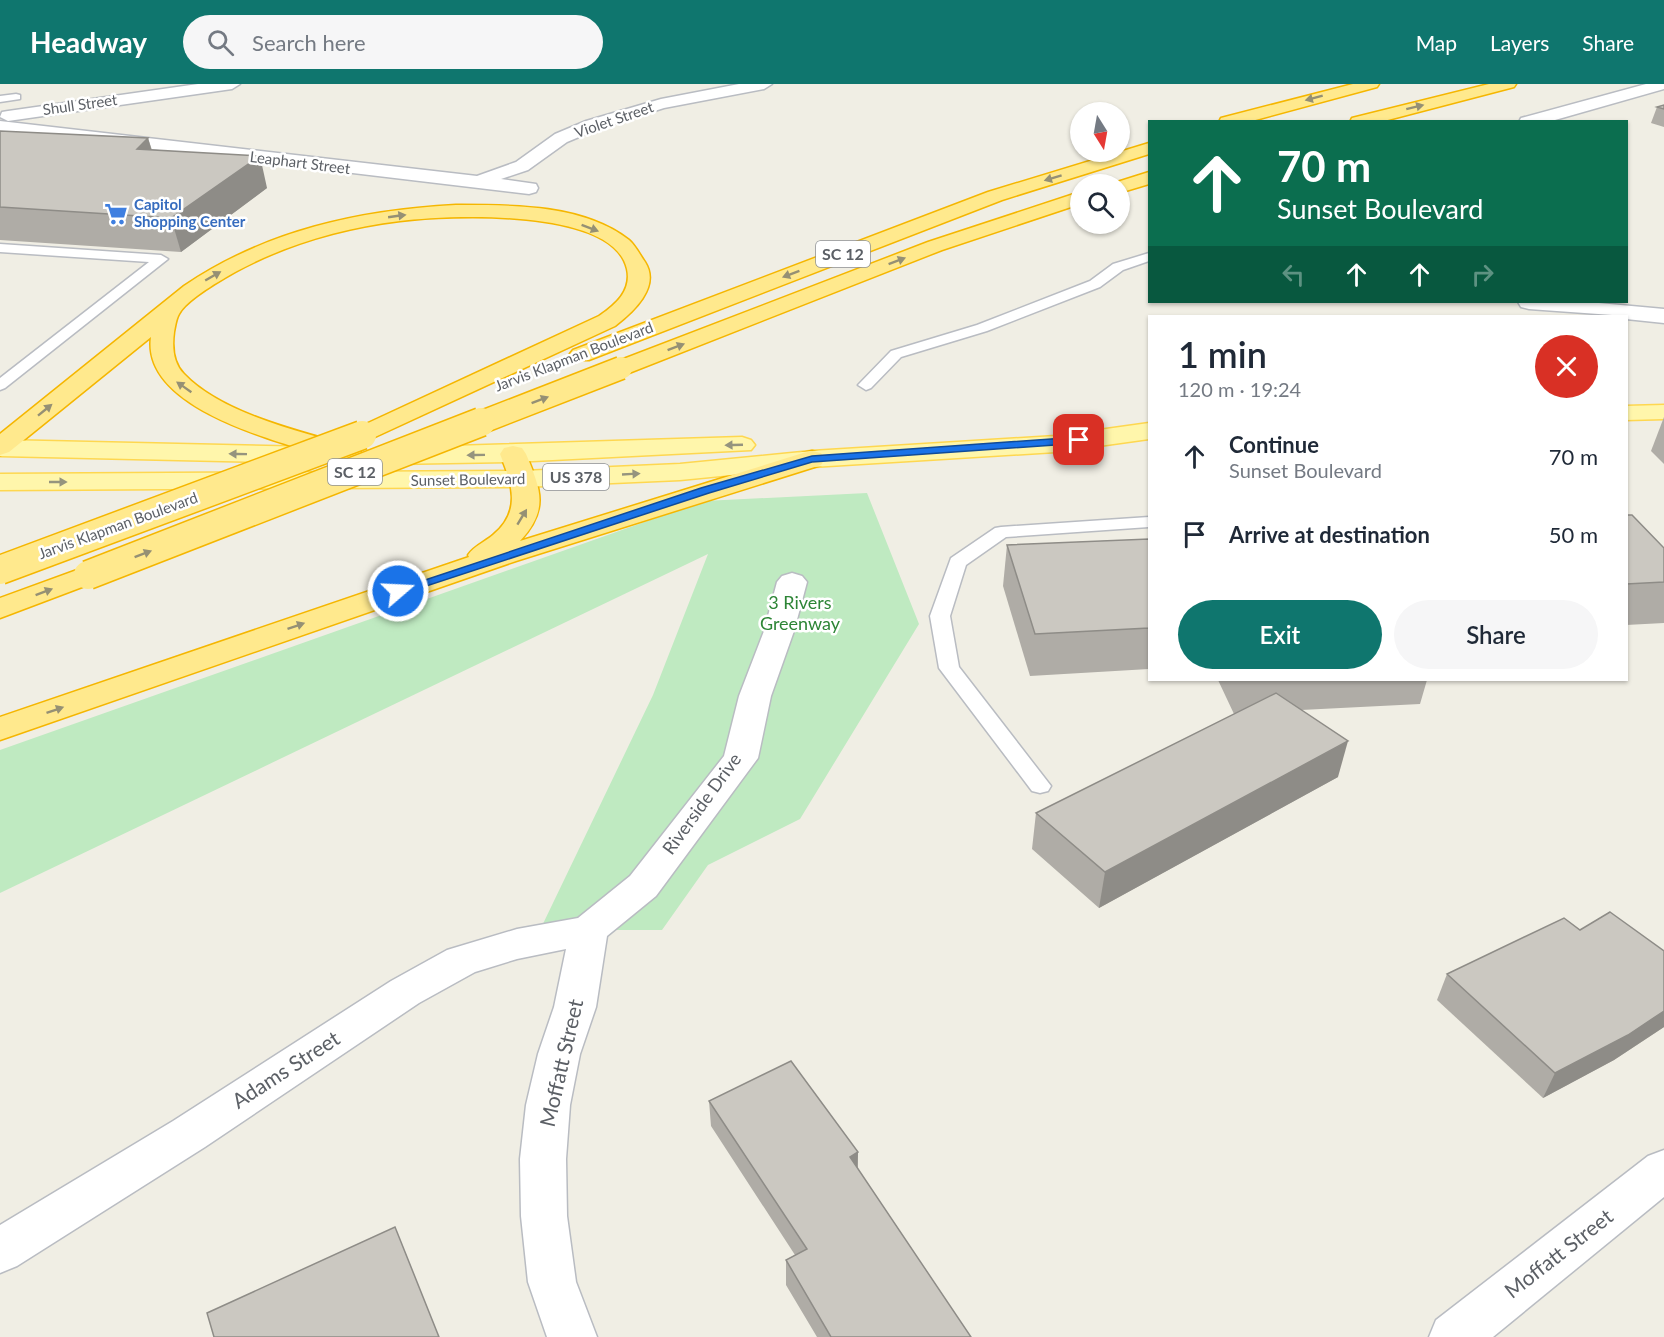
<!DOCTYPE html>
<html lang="en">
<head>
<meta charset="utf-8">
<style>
	:root { --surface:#fff; --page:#f6f6f7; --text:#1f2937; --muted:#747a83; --accent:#0f766e }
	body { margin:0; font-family:Lato,sans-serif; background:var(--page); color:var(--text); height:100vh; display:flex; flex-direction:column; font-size:22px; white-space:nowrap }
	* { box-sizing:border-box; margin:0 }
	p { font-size:20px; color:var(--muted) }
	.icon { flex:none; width:33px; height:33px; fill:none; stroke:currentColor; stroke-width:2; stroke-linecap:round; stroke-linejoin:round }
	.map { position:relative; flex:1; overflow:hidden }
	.details { position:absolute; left:1148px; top:231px; width:480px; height:366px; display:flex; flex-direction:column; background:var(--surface); border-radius:0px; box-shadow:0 2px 4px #0004 }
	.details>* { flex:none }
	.guide { position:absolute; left:1148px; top:36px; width:480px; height:183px; border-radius:0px; box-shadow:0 2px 4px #0004; background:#0b6e4f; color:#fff; overflow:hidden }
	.needle { width:39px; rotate:169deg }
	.fabs { position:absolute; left:1070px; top:18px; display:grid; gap:12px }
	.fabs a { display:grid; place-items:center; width:60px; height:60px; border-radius:50%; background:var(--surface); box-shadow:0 2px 4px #0004; font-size:30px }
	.pin { position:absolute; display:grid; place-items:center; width:51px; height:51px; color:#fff; margin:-26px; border-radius:12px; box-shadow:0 3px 9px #0006 }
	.me { position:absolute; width:66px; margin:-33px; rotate:71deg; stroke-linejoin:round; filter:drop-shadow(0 0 4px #0008) }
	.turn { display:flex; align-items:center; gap:21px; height:126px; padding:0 30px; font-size:27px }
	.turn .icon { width:78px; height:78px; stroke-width:2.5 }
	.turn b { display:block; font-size:42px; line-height:51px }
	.lanes { display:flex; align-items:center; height:57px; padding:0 30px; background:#0003; justify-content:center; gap:30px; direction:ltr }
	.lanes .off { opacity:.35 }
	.round { display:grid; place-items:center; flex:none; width:63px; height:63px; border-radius:32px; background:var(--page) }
	.overview { display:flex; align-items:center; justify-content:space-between; height:102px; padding:0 30px }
	h1 { font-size:36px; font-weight:600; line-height:45px }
	.action { display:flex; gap:12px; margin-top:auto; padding:12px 30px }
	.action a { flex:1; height:69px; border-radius:36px; background:var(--accent); color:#fff; font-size:24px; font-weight:600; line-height:69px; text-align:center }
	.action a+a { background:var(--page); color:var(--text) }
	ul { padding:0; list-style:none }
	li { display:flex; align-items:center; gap:18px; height:78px; padding:0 30px }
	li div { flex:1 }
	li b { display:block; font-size:22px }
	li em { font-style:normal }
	header { display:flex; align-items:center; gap:36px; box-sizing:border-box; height:84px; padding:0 30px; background:var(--accent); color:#fff }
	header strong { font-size:28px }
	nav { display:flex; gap:33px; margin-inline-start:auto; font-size:21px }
	.search { width:420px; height:54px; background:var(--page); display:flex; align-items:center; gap:15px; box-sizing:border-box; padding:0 21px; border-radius:33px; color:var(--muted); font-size:22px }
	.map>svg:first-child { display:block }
	.green { fill:#bfeac1 }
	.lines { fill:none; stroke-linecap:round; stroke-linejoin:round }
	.lane-casing { stroke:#b9bcc2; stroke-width:3 }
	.street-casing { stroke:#b9bcc2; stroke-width:3 }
	.primary-casing { stroke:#fed750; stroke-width:3 }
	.highway-casing { stroke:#f5b600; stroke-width:3 }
	.lane { fill:#fff; fill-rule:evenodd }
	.street { fill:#fff; fill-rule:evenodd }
	.primary { fill:#fff6ab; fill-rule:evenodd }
	.highway { fill:#ffe98d; fill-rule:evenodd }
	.highway-bridge-far1-casing { stroke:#f5b600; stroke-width:25; stroke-linecap:butt }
	.highway-bridge-casing { stroke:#f5b600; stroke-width:31; stroke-linecap:butt }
	.highway-bridge-far1 { stroke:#ffe98d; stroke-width:22 }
	.highway-bridge { stroke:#ffe98d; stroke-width:28 }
	.wall { fill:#afaca6 }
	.shaded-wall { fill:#8e8c87 }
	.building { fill:#cbc8c1; stroke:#8e8c87; stroke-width:1.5 }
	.oneway { fill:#959074 }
	.oneway2 { fill:#95947e }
	.route { fill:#1a73e8; stroke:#114b97; stroke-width:1.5 }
	.labels { text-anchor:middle; stroke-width:5; stroke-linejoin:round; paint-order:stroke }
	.far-street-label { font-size:15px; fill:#5c6066; stroke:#fff }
	.far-shop-label { font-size:15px; font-weight:bold; fill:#366cbe; stroke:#fff; text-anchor:start }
	.shield { fill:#fff; stroke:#8d9094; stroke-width:1.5 }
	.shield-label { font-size:16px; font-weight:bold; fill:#5c6066 }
	.park-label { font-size:18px; fill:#2d8536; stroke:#fff }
	.street-label { font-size:18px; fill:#5c6066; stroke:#fff }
	.near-street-label { font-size:21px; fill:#5c6066; stroke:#fff }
</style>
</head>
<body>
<header>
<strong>Headway</strong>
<div class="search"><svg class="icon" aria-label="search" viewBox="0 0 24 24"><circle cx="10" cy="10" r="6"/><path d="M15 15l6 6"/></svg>Search here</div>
<nav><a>Map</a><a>Layers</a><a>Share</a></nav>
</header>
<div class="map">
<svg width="1664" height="1253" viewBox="0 0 1664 1253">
	<rect width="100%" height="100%" fill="#f0eee4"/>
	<!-- green -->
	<path class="green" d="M 867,409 L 919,540 L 800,735 L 708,781 L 662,846 L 540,846 L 653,611 L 708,470 L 0,809 L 0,666 L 704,417 Z"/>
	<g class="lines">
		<!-- lane casing -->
		<g class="lane-casing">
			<g id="lane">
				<path d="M 16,10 L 20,11 L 20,15 L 0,18 L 0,12 Z"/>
				<path d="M 0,160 L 161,171 L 168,175 L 5,304 L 0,306 L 0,294 L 149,178 L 0,168 Z"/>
				<path d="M 1149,169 L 1149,177 L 1123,186 L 1100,203 L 987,247 L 901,273 L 871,304 L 866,306 L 858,301 L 891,267 L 977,241 L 1090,197 L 1113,180 Z"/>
				<path d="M 1149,433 L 1149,443 L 1006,453 L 966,481 L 950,532 L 959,583 L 1051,702 L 1048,707 L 1040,709 L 1032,707 L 939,584 L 930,532 L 951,474 L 995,444 L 1001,443 Z"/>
			</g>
		</g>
		<!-- street casing -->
		<g class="street-casing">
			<g id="street">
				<path d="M 198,0 L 240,0 L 232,5 L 8,37 L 0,33 L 2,28 L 8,27 Z"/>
				<path d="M 739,0 L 772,0 L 764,5 L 664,24 L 598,45 L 567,58 L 528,86 L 501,95 L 536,100 L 538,104 L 536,108 L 529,110 L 0,47 L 0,37 L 477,92 L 516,78 L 555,50 L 586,37 L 661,15 Z"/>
				<path d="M 1646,0 L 1664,0 L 1664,5 L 1548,38 L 1519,38 L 1521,34 Z"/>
				<path d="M 1518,218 L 1588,218 L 1664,225 L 1664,239 L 1626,235 L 1626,232 L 1529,225 L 1521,223 Z"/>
				<path d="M 792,489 L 802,492 L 807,498 L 794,547 L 771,612 L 758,674 L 656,812 L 607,852 L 596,923 L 580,970 L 570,1021 L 566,1075 L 567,1132 L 576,1198 L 597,1253 L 547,1253 L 528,1198 L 521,1132 L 520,1075 L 526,1021 L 538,970 L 554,923 L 566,865 L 517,875 L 475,888 L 419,919 L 205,1063 L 17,1182 L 0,1189 L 0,1141 L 173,1037 L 391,897 L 447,866 L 517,845 L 578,834 L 630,792 L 724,672 L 739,612 L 764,547 L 777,498 L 782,492 Z"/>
				<path d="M 1664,1066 L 1664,1113 L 1493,1253 L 1429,1253 L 1436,1236 L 1648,1072 Z"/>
			</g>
		</g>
		<!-- primary casing -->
		<g class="primary-casing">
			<g id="primary">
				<path d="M 1664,321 L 1664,335 L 1626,336 L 1626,322 Z"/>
				<path d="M 1149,339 L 1149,355 L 1056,368 L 812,383 L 680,396 L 523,403 L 0,406 L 0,390 L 523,387 L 680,380 L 812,367 L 1056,352 Z"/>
				<path d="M 742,353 L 751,356 L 755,361 L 751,366 L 513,378 L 389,380 L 380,378 L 376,372 L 380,366 L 389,364 Z"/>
				<path d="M 0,356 L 313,363 L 322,365 L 326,371 L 322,377 L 313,379 L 0,372 Z"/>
			</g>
		</g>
		<!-- highway casing -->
		<g class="highway-casing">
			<g id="highway">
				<path d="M 1353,0 L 1379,0 L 1377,3 L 1248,38 L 1219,38 L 1221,34 Z"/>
				<path d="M 1489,0 L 1516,0 L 1514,3 L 1380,38 L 1350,38 L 1352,34 Z"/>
				<path d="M 1149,59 L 1149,70 L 1002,116 L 589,276 L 573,276 L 569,271 L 573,266 L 988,108 Z"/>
				<path d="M 1149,88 L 1149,100 L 1119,109 L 1119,100 L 1111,100 Z"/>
				<path d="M 1080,108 L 1080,120 L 942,166 L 629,289 L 613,289 L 609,284 L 613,279 L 928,158 Z"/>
				<path d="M 456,121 C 511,121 583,120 629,156 C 635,161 640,171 645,178 C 661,203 633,228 615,242 L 362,359 L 353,356 L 349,351 L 353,346 L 599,232 C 615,221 632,207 627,185 C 613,123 448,131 400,137 C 343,144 287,160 237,187 C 221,196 187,215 179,230 C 176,235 175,243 174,248 C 172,263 173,279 184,290 C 223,331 306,349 358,364 L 362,370 L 358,376 L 349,378 L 340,376 C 287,360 141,327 151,253 L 9,368 L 0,371 L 0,350 L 184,202 C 265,147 359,126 456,121 Z"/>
				<path d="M 513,362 L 522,364 L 526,370 C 541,406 549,426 520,457 L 803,369 L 812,367 L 821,369 L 825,375 L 821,381 L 516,477 L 0,656 L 0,633 L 469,473 L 468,471 C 474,462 485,458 493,451 C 522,427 512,400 500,370 L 504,364 Z"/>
				<path d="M 88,482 L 98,485 L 103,491 L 98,497 L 0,534 L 0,514 Z"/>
			</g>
		</g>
		<!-- lane -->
		<use href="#lane" class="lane"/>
		<!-- street -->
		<use href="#street" class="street"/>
		<!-- primary -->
		<use href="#primary" class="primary"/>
		<!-- highway -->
		<use href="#highway" class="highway"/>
		<!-- highway-bridge-far1 casing -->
		<g class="highway-bridge-far1-casing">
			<path id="highway-bridge-far1" d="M 477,340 L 621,284"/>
		</g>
		<!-- highway-bridge casing -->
		<g class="highway-bridge-casing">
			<g id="highway-bridge">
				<path d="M 0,486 L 362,351"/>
				<path d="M 88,491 L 481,338"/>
			</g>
		</g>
		<!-- highway-bridge-far1 -->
		<use href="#highway-bridge-far1" class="highway-bridge-far1"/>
		<!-- highway-bridge -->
		<use href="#highway-bridge" class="highway-bridge"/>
	</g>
	<!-- wall -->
	<g class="wall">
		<path d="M 1664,21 L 1664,43 L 1651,39 L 1657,23 Z"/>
		<path d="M 0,47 L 148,54 L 152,66 L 267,104 L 181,168 L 0,156 Z"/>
		<path d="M 1664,333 L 1664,380 L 1651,367 Z"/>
		<path d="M 1626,431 L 1664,464 L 1664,539 L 1626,541 Z"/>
		<path d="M 1149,455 L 1149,585 L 1030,592 L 1003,502 L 1007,461 Z"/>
		<path d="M 1218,596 L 1427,596 L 1420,620 L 1301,626 L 1338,693 L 1099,824 L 1032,765 L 1036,729 L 1234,630 Z"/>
		<path d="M 1580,846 L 1664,867 L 1664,943 L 1614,976 L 1543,1014 L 1437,916 L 1447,890 Z"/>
		<path d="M 709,1017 L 858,1068 L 858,1085 L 971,1253 L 817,1253 L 786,1201 L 786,1176 L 795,1171 L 711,1042 Z"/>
	</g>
	<!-- shaded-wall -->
	<g class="shaded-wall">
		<path d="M 148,54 L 157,85 L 137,65 Z"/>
		<path d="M 260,72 L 267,104 L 181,168 L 171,134 Z"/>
		<path d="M 1348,657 L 1338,693 L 1099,824 L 1105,788 Z"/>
		<path d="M 1664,927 L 1664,943 L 1614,976 L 1543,1014 L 1555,989 Z"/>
		<path d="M 858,1068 L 857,1094 L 850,1073 Z"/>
	</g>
	<!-- building -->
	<g class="building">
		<path d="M 1664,21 L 1664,25 L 1657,23 Z"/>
		<path d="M 0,47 L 148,54 L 137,65 L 260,72 L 171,134 L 0,123 Z"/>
		<path d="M 1626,431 L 1632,431 L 1664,464 L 1664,498 L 1626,500 Z"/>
		<path d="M 1149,455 L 1149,544 L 1035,550 L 1007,461 Z"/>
		<path d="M 1276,609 L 1348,657 L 1105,788 L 1036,729 Z"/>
		<path d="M 1610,828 L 1664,867 L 1664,927 L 1628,951 L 1555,989 L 1447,890 L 1564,834 L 1580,846 Z"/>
		<path d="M 791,977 L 858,1068 L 850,1073 L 971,1253 L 831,1253 L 786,1176 L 807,1165 L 709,1017 Z"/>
		<path d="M 395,1143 L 439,1253 L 214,1253 L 207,1229 Z"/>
	</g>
	<!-- one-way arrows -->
	<defs><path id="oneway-solid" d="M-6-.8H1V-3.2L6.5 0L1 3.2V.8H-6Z" transform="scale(1.5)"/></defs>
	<g class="oneway">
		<use href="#oneway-solid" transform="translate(1314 14) rotate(165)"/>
		<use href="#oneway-solid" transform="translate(1415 23) rotate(-14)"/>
		<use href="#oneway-solid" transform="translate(1053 94) rotate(163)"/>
		<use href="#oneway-solid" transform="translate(397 132) rotate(-8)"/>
		<use href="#oneway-solid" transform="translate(590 144) rotate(21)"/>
		<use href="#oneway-solid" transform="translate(897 177) rotate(-21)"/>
		<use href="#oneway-solid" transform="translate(791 190) rotate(159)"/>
		<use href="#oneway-solid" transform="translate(213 192) rotate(-30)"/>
		<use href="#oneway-solid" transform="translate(676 263) rotate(-21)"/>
		<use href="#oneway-solid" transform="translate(184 303) rotate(-145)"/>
		<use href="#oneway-solid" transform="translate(540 316) rotate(-21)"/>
		<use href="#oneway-solid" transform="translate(45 326) rotate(-39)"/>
		<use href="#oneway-solid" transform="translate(522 433) rotate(-59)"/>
		<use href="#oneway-solid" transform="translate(143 470) rotate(-21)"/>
		<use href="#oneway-solid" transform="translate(44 508) rotate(-21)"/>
		<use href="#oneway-solid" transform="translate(296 542) rotate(-19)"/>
		<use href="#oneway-solid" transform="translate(55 626) rotate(-19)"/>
	</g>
	<g class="oneway2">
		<use href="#oneway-solid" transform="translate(734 361) rotate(178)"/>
		<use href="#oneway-solid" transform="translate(238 370) rotate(-179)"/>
		<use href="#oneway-solid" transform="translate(476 371) rotate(179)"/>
		<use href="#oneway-solid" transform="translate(631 390) rotate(-3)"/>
		<use href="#oneway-solid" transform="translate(58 398)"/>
	</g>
	<!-- route -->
	<path class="route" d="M 1079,353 L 1085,356 L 1083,359 L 812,378 L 709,409 L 402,510 L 392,507 L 701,404 L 812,372 Z"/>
	<!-- icons -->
	<defs>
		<g id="supermarket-bare" transform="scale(1.8)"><path d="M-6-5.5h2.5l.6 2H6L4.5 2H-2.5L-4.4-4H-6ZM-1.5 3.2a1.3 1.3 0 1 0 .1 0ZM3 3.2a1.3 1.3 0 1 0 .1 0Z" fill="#3f7fe0" stroke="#fff" stroke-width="2.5" paint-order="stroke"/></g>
	</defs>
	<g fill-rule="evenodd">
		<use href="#supermarket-bare" x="116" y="130"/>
	</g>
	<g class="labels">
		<!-- far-street labels -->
		<g class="far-street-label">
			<text transform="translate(80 21) rotate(-8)" y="5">Shull Street</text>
			<text transform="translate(614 36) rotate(-19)" y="5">Violet Street</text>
			<text transform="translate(300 79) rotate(7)" y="5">Leaphart Street</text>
			<text transform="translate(574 273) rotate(-21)" y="5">Jarvis Klapman Boulevard</text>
			<text transform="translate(468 396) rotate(-1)" y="5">Sunset Boulevard</text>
			<text transform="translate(118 442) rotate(-20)" y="5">Jarvis Klapman Boulevard</text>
		</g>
		<!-- far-shop labels -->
		<g class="far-shop-label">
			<text x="134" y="126">Capitol<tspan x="134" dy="17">Shopping Center</tspan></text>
		</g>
		<!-- shield labels -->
		<g class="shield">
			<rect x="816" y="157" width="54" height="26" rx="4.5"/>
			<rect x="328" y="375" width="54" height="26" rx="4.5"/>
			<rect x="543" y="380" width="66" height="26" rx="4.5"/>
		</g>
		<g class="shield-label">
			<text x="843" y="176">SC 12</text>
			<text x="355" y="394">SC 12</text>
			<text x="576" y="399">US 378</text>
		</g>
		<!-- park labels -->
		<g class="park-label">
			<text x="800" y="525">3 Rivers<tspan x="800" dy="21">Greenway</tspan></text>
		</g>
		<!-- street labels -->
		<g class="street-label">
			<text transform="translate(702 720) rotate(-54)" y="6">Riverside Drive</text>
		</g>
		<!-- near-street labels -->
		<g class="near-street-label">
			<text transform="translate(562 979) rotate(-77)" y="7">Moffatt Street</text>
			<text transform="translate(286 986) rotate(-33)" y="7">Adams Street</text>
			<text transform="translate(1559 1170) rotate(-38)" y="7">Moffatt Street</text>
		</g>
	</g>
</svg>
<div class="fabs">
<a><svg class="needle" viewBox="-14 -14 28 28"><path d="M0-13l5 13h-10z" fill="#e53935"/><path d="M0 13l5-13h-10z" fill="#747a83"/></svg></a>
<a><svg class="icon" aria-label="search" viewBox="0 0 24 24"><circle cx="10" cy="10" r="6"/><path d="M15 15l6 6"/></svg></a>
</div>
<div class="pin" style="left:1079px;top:356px;background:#d93025"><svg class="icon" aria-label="arrive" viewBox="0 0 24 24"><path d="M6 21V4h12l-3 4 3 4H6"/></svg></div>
<svg class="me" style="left:398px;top:507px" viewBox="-20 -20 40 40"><circle r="17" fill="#1a73e8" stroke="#fff" stroke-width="3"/><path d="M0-11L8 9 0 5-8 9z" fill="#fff"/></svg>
<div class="guide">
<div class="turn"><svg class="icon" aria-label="ahead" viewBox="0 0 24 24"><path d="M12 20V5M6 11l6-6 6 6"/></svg><div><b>70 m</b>Sunset Boulevard</div></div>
<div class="lanes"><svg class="icon off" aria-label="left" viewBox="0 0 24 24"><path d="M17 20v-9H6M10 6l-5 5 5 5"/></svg><svg class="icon" aria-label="ahead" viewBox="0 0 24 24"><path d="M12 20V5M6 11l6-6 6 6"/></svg><svg class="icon" aria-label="ahead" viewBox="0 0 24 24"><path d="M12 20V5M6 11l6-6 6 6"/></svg><svg class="icon off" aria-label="right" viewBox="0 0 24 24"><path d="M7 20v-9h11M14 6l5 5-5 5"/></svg></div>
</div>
<section class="details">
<div class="overview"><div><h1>1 min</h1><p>120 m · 19:24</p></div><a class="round" style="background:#d93025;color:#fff"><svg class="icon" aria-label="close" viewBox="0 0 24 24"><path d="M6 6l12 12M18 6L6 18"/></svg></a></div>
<ul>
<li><svg class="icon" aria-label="ahead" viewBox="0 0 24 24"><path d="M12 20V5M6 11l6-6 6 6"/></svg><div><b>Continue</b><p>Sunset Boulevard</p></div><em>70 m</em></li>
<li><svg class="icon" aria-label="arrive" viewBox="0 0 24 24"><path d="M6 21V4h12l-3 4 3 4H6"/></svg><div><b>Arrive at destination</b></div><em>50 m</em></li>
</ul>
<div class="action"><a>Exit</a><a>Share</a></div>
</section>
</div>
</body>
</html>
